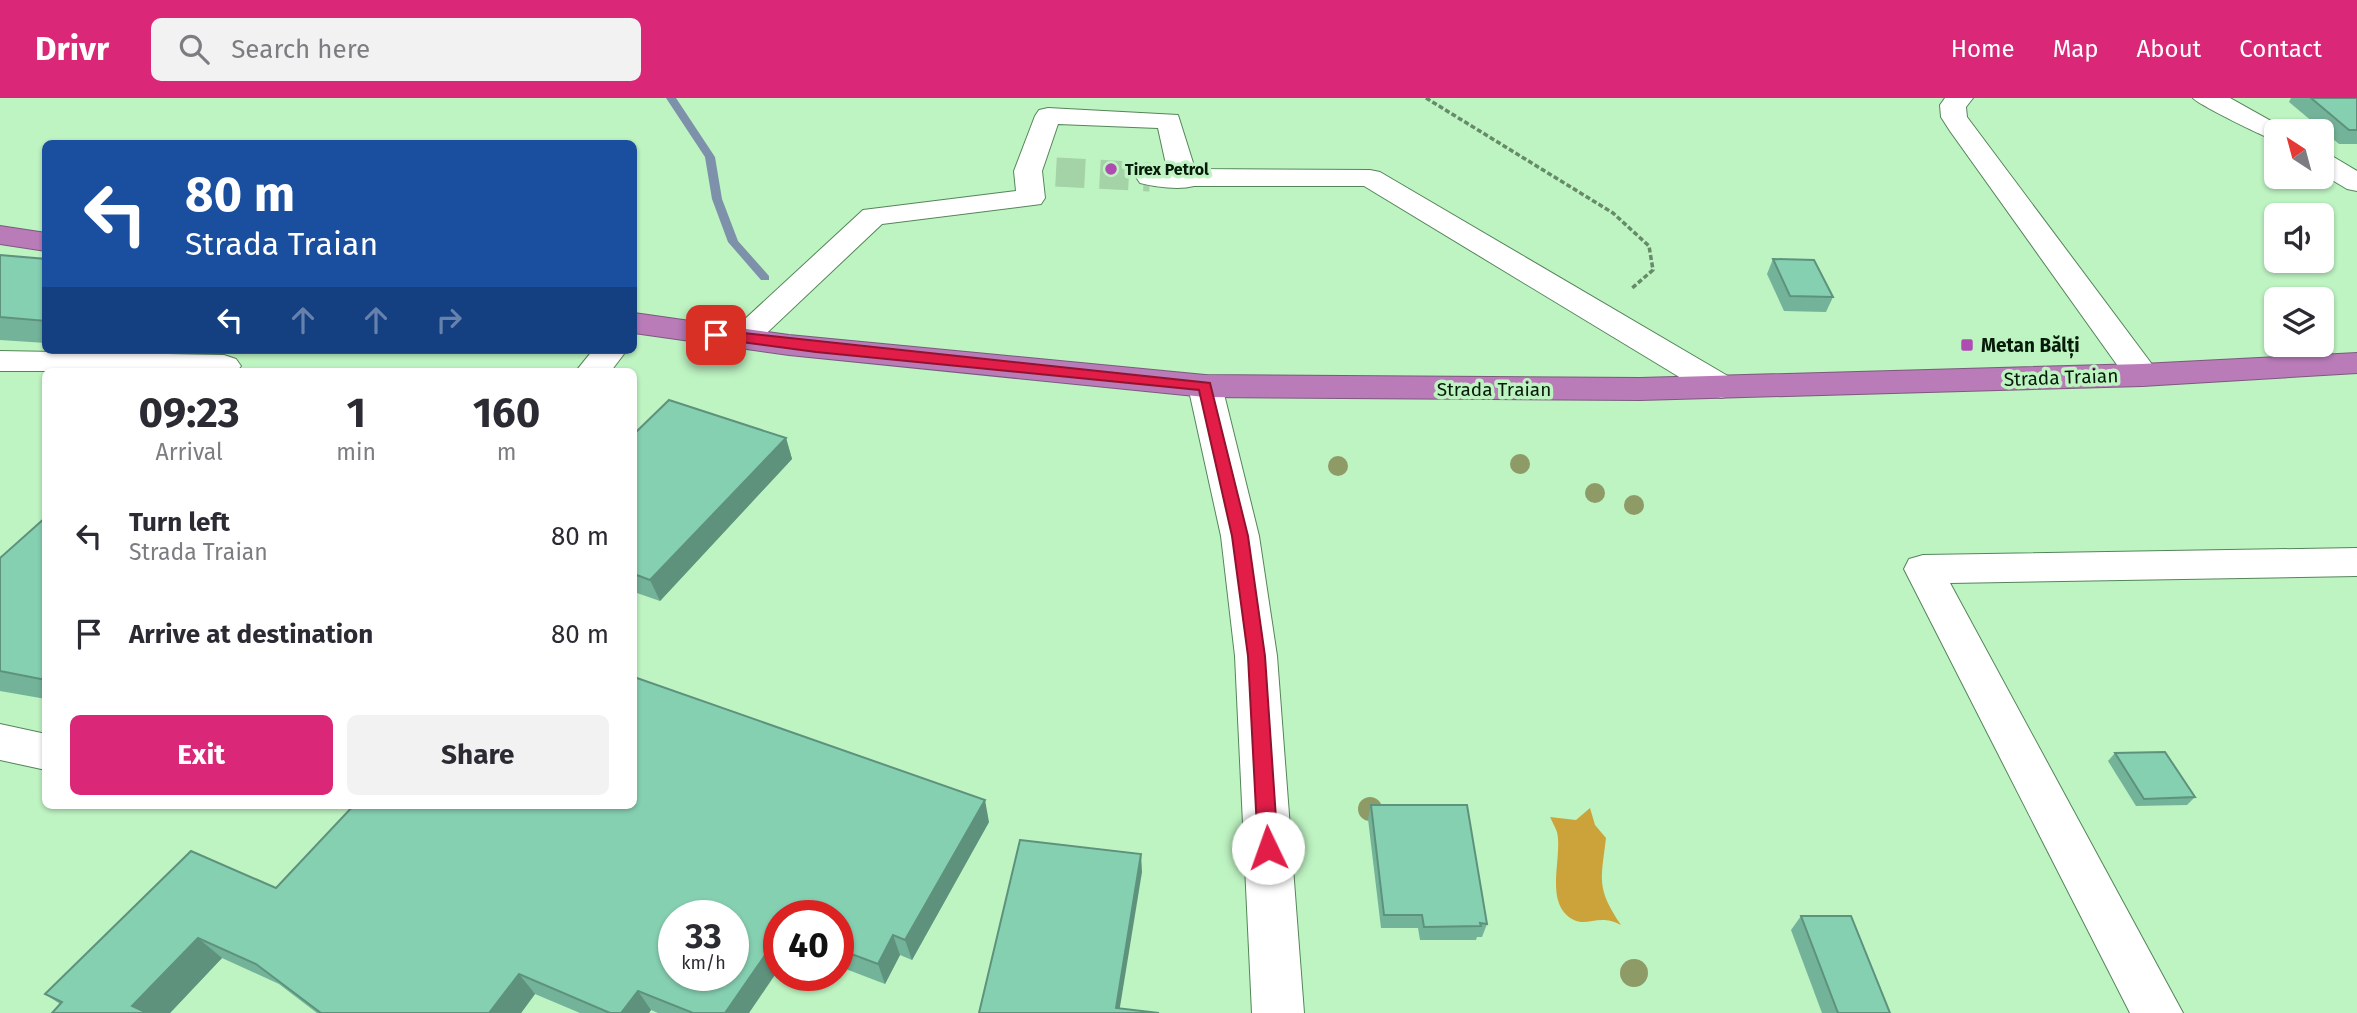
<!DOCTYPE html>
<html lang="en">
<head>
<meta charset="utf-8">
<style>
	:root { --surface:#fff; --page:#f2f2f3; --text:#2b2b33; --muted:#7c7c81; --accent:#db2777 }
	body { margin:0; font-family:"Fira Sans",sans-serif; background:var(--page); color:var(--text); height:100vh; display:flex; flex-direction:column; font-size:26px; white-space:nowrap }
	* { box-sizing:border-box; margin:0 }
	p { font-size:23px; color:var(--muted) }
	.icon { flex:none; width:38px; height:38px; fill:none; stroke:currentColor; stroke-width:2; stroke-linecap:round; stroke-linejoin:round }
	.map { position:relative; flex:1; overflow:hidden }
	.sheet { position:absolute; left:42px; top:270px; width:595px; height:441px; display:flex; flex-direction:column; background:var(--surface); border-radius:10px; box-shadow:0 2px 5px #0004 }
	.sheet>* { flex:none }
	.hud { position:absolute; left:42px; top:42px; width:595px; height:214px; border-radius:10px; box-shadow:0 2px 5px #0004; background:#1a4fa0; color:#fff; overflow:hidden }
	.needle { width:46px; rotate:324deg }
	.fabs { position:absolute; left:2264px; top:21px; display:grid; gap:14px }
	.fabs a { display:grid; place-items:center; width:70px; height:70px; border-radius:10px; background:var(--surface); box-shadow:0 2px 5px #0004; font-size:35px }
	.speed { position:absolute; left:658px; top:802px; display:flex; gap:14px; font-size:35px; font-weight:700; text-align:center }
	.speed>* { display:grid; place-content:center; width:91px; height:91px; border-radius:50%; background:var(--surface); box-shadow:0 2px 5px #0004; line-height:1 }
	.speed small { font-size:18px; font-weight:400 }
	.speed .limit { border:10px solid #d22; background:#fff; color:#111 }
	.pin { position:absolute; display:grid; place-items:center; width:60px; height:60px; color:#fff; margin:-30px; border-radius:14px; box-shadow:0 4px 10px #0006 }
	.me { position:absolute; width:77px; margin:-38px; rotate:357deg; stroke-linejoin:round; filter:drop-shadow(0 0 5px #0008) }
	.turn { display:flex; align-items:center; gap:24px; height:147px; padding:0 28px; font-size:32px }
	.turn .icon { width:91px; height:91px; stroke-width:2.5 }
	.turn b { display:block; font-size:49px; line-height:60px }
	.lanes { display:flex; align-items:center; height:66px; padding:0 28px; background:#0003; justify-content:center; gap:35px; direction:ltr }
	.lanes .off { opacity:.35 }
	.eta { display:flex; justify-content:space-evenly; align-items:center; height:119px; text-align:center }
	.eta b { font-size:42px; font-weight:700; line-height:49px }
	.button { display:flex; gap:14px; margin-top:auto; padding:14px 28px }
	.button a { flex:1; height:80px; border-radius:10px; background:var(--accent); color:#fff; font-size:28px; font-weight:700; line-height:80px; text-align:center }
	.button a+a { background:var(--page); color:var(--text) }
	ul { padding:0; list-style:none }
	li { display:flex; align-items:center; gap:21px; height:98px; padding:0 28px }
	li div { flex:1 }
	li b { display:block; font-size:26px }
	li em { font-style:normal }
	header { display:flex; align-items:center; gap:42px; box-sizing:border-box; height:98px; padding:0 35px; background:var(--accent); color:#fff }
	header strong { font-size:33px }
	nav { display:flex; gap:38px; margin-inline-start:auto; font-size:24px }
	.search { width:490px; height:63px; background:var(--page); display:flex; align-items:center; gap:18px; box-sizing:border-box; padding:0 24px; border-radius:10px; color:var(--muted); font-size:26px }
	.map>svg:first-child { display:block }
	.forest { fill:#cca33a }
	.lines { fill:none; stroke-linecap:round; stroke-linejoin:round }
	.stream { fill:#7d91aa; fill-rule:evenodd }
	.minor-tunnel { stroke:#a3d3a6; stroke-width:29; stroke-dasharray:29 15; stroke-linecap:butt }
	.minor-casing { stroke:#548559; stroke-width:2 }
	.highway-casing { stroke:#7b5a7c; stroke-width:2 }
	.path { stroke:#668b69; stroke-width:3.5; stroke-dasharray:5 2.5; stroke-linecap:butt }
	.minor { fill:#fff; fill-rule:evenodd }
	.highway { fill:#b97cb9; fill-rule:evenodd }
	.tree { fill:#8f9b67 }
	.wall { fill:#73b399 }
	.shaded-wall { fill:#5e927d }
	.building { fill:#86d0b2; stroke:#5e927d; stroke-width:2; fill-rule:evenodd }
	.route { fill:#e11d48; stroke:#92132f; stroke-width:2 }
	.poi-dot { fill:#af4cb2; stroke:#bef3c2; stroke-width:2.5 }
	.labels { text-anchor:middle; stroke-width:7; stroke-linejoin:round; paint-order:stroke }
	.far-poi-label { font-size:16px; font-weight:bold; fill:#071b0a; stroke:#bef3c2; text-anchor:start }
	.poi-label { font-size:19px; font-weight:bold; fill:#071b0a; stroke:#bef3c2; text-anchor:start }
	.street-label { font-size:19px; fill:#071b0a; stroke:#bef3c2 }
</style>
</head>
<body>
<header>
<strong>Drivr</strong>
<div class="search"><svg class="icon" aria-label="search" viewBox="0 0 24 24"><circle cx="10" cy="10" r="6"/><path d="M15 15l6 6"/></svg>Search here</div>
<nav><a>Home</a><a>Map</a><a>About</a><a>Contact</a></nav>
</header>
<div class="map">
<svg width="2357" height="915" viewBox="0 0 2357 915">
	<rect width="100%" height="100%" fill="#bef3c2"/>
	<!-- forest -->
	<path class="forest" d="M 1590,710 L 1595,727 L 1606,740 C 1601,782 1596,790 1621,827 C 1599,815 1588,829 1574,822 C 1543,806 1563,760 1557,734 C 1555,729 1552,723 1550,719 L 1576,722 Z"/>
	<g class="lines">
		<!-- stream -->
		<path class="stream" d="M 666,0 L 676,0 L 715,59 L 722,101 L 738,143 L 769,178 L 769,182 L 761,182 L 728,144 L 712,101 L 705,59 Z"/>
		<!-- minor-tunnel -->
		<path class="minor-tunnel" d="M 1056,74 L 1150,79"/>
		<!-- minor casing -->
		<g class="minor-casing">
			<g id="minor">
				<path d="M 1945,0 L 1973,0 L 1966,9 L 1967,19 L 2154,269 L 2159,277 L 2154,285 L 2142,288 L 2130,285 L 1950,33 L 1941,19 L 1940,7 Z"/>
				<path d="M 2193,0 L 2230,0 L 2289,33 L 2277,33 L 2277,43 C 2266,40 2197,6 2193,0 Z"/>
				<path d="M 1048,10 L 1178,17 L 1195,71 L 1370,72 L 1380,74 L 1733,281 L 1738,289 L 1733,297 L 1721,300 L 1709,297 L 1364,88 L 1194,88 C 1179,92 1156,89 1140,85 L 1136,79 L 1140,73 L 1167,71 L 1158,30 L 1058,26 L 1042,73 L 1045,100 L 1041,106 L 882,126 L 754,247 L 743,250 L 732,247 L 727,240 L 732,233 L 863,112 L 1016,93 L 1014,73 L 1035,18 L 1039,12 Z"/>
				<path d="M 2322,56 L 2332,58 L 2357,73 L 2357,93 L 2347,91 L 2322,76 Z"/>
				<path d="M 593,252 L 627,252 L 611,273 L 576,273 Z"/>
				<path d="M 0,253 L 224,257 L 236,261 L 241,268 L 237,273 L 0,273 Z"/>
				<path d="M 1205,277 L 1217,280 L 1222,288 L 1259,438 L 1277,558 L 1304,915 L 1252,915 L 1235,558 L 1221,438 L 1188,288 L 1193,280 Z"/>
				<path d="M 2357,450 L 2357,478 L 1950,485 L 2183,915 L 2130,915 L 1904,471 L 1909,461 L 1923,457 Z"/>
				<path d="M 0,626 L 46,636 L 46,672 L 0,662 Z"/>
			</g>
		</g>
		<!-- highway casing -->
		<g class="highway-casing">
			<g id="highway">
				<path d="M 0,128 L 46,135 L 46,153 L 0,146 Z"/>
				<path d="M 634,215 L 789,237 L 1205,277 L 1640,280 L 2142,266 L 2357,255 L 2357,275 L 2142,288 L 1640,302 L 1205,299 L 789,257 L 634,235 Z"/>
			</g>
		</g>
		<!-- path -->
		<path class="path" d="M 1426,0 L 1613,115 L 1649,148 L 1653,172 L 1631,191"/>
		<!-- minor -->
		<use href="#minor" class="minor"/>
		<!-- highway -->
		<use href="#highway" class="highway"/>
	</g>
	<!-- trees -->
	<g class="tree">
		<circle cx="1520" cy="366" r="10"/>
		<circle cx="1338" cy="368" r="10"/>
		<circle cx="1595" cy="395" r="10"/>
		<circle cx="1634" cy="407" r="10"/>
		<circle cx="1370" cy="711" r="12"/>
		<circle cx="1634" cy="875" r="14"/>
	</g>
	<!-- wall -->
	<g class="wall">
		<path d="M 2291,0 L 2357,0 L 2357,46 L 2339,46 L 2289,4 Z"/>
		<path d="M 0,157 L 46,161 L 46,245 L 0,242 Z"/>
		<path d="M 1773,161 L 1833,199 L 1826,214 L 1784,213 L 1767,176 Z"/>
		<path d="M 634,336 L 786,340 L 792,361 L 660,503 L 634,494 Z"/>
		<path d="M 46,419 L 46,601 L 0,593 L 0,460 Z"/>
		<path d="M 2115,655 L 2195,699 L 2187,707 L 2136,708 L 2108,663 Z"/>
		<path d="M 1371,707 L 1487,826 L 1482,839 L 1477,839 L 1476,842 L 1420,842 L 1418,830 L 1381,830 L 1368,721 Z"/>
		<path d="M 989,724 L 912,862 L 900,857 L 885,886 L 838,868 L 838,817 L 779,817 L 749,915 L 658,915 L 651,912 L 649,915 L 580,915 L 535,896 L 521,915 L 317,915 L 279,886 L 222,860 L 170,915 L 52,915 L 60,906 L 45,896 L 276,790 Z"/>
		<path d="M 1801,818 L 1890,915 L 1822,915 L 1791,832 Z"/>
	</g>
	<!-- shaded-wall -->
	<g class="shaded-wall">
		<path d="M 786,340 L 792,361 L 660,503 L 650,482 Z"/>
		<path d="M 985,702 L 989,724 L 912,862 L 905,842 Z"/>
		<path d="M 1141,756 L 1142,774 L 1119,915 L 1116,910 Z"/>
		<path d="M 779,837 L 779,871 L 749,915 L 725,915 Z"/>
		<path d="M 893,837 L 900,857 L 885,886 L 878,866 Z"/>
		<path d="M 198,840 L 222,860 L 170,915 L 142,915 L 132,908 Z"/>
		<path d="M 519,876 L 535,896 L 521,915 L 489,915 Z"/>
		<path d="M 638,893 L 651,912 L 649,915 L 621,915 Z"/>
	</g>
	<!-- building -->
	<g class="building">
		<path d="M 2311,0 L 2357,0 L 2357,32 L 2349,32 Z"/>
		<path d="M 0,157 L 46,161 L 46,223 L 0,219 Z"/>
		<path d="M 1773,161 L 1814,162 L 1833,199 L 1790,198 Z"/>
		<path d="M 669,302 L 786,340 L 650,482 L 634,476 L 634,336 Z"/>
		<path d="M 46,419 L 46,582 L 0,573 L 0,460 Z"/>
		<path d="M 634,579 L 985,702 L 905,842 L 893,837 L 878,866 L 838,851 L 838,817 L 779,817 L 779,837 L 725,915 L 693,915 L 638,893 L 621,915 L 610,915 L 519,876 L 489,915 L 321,915 L 256,866 L 198,840 L 132,908 L 147,915 L 52,915 L 62,904 L 45,896 L 191,753 L 276,790 L 354,707 L 634,707 ZM 674,817 L 733,817 L 733,877 L 674,877 Z"/>
		<path d="M 2165,654 L 2195,699 L 2144,701 L 2115,655 Z"/>
		<path d="M 1371,707 L 1467,707 L 1487,826 L 1480,825 L 1481,828 L 1424,829 L 1422,817 L 1384,817 Z"/>
		<path d="M 1020,742 L 1141,756 L 1116,910 L 1159,915 L 979,915 Z"/>
		<path d="M 1801,818 L 1851,818 L 1890,915 L 1838,915 Z"/>
	</g>
	<!-- route -->
	<path class="route" d="M 716,232 L 1210,285 L 1248,438 L 1265,558 L 1278,750 L 1275,756 L 1268,759 L 1261,756 L 1258,750 L 1248,558 L 1232,438 L 1199,292 L 816,254 L 711,240 L 709,237 Z"/>
	<!-- markers -->
	<g class="poi-dot">
		<circle cx="1111" cy="71" r="7"/>
		<rect x="1960" y="240" width="14" height="14" rx="3.5"/>
	</g>
	<g class="labels">
		<!-- far-poi labels -->
		<g class="far-poi-label">
			<text x="1125" y="77">Tirex Petrol</text>
		</g>
		<!-- poi labels -->
		<g class="poi-label">
			<text x="1981" y="254">Metan Bălți</text>
		</g>
		<!-- street labels -->
		<g class="street-label">
			<text transform="translate(2061 279) rotate(-2)" y="7">Strada Trаian</text>
			<text x="1494" y="298">Strada Trаian</text>
		</g>
	</g>
</svg>
<div class="fabs">
<a><svg class="needle" viewBox="-14 -14 28 28"><path d="M0-13l5 13h-10z" fill="#e53935"/><path d="M0 13l5-13h-10z" fill="#7c7c81"/></svg></a>
<a><svg class="icon" aria-label="sound" viewBox="0 0 24 24"><path d="M4 9h4l5-4v14l-5-4H4zM17 9q2 3 0 6"/></svg></a>
<a><svg class="icon" aria-label="layers" viewBox="0 0 24 24"><path d="M12 4l9 5-9 5-9-5zM3 14l9 5 9-5"/></svg></a>
</div>
<div class="speed"><div>33<small>km/h</small></div><div class="limit">40</div></div>
<div class="pin" style="left:716px;top:237px;background:#d93025"><svg class="icon" aria-label="arrive" viewBox="0 0 24 24"><path d="M6 21V4h12l-3 4 3 4H6"/></svg></div>
<svg class="me" style="left:1268px;top:750px" viewBox="-20 -20 40 40"><circle r="19" fill="#fff"/><path d="M0-13L10 11 0 6-10 11z" fill="#e11d48"/></svg>
<div class="hud">
<div class="turn"><svg class="icon" aria-label="left" viewBox="0 0 24 24"><path d="M17 20v-9H6M10 6l-5 5 5 5"/></svg><div><b>80 m</b>Strada Trаian</div></div>
<div class="lanes"><svg class="icon" aria-label="left" viewBox="0 0 24 24"><path d="M17 20v-9H6M10 6l-5 5 5 5"/></svg><svg class="icon off" aria-label="ahead" viewBox="0 0 24 24"><path d="M12 20V5M6 11l6-6 6 6"/></svg><svg class="icon off" aria-label="ahead" viewBox="0 0 24 24"><path d="M12 20V5M6 11l6-6 6 6"/></svg><svg class="icon off" aria-label="right" viewBox="0 0 24 24"><path d="M7 20v-9h11M14 6l5 5-5 5"/></svg></div>
</div>
<section class="sheet">
<div class="eta">
<div><b>09:23</b><p>Arrival</p></div>
<div><b>1</b><p>min</p></div>
<div><b>160</b><p>m</p></div>
</div>
<ul>
<li><svg class="icon" aria-label="left" viewBox="0 0 24 24"><path d="M17 20v-9H6M10 6l-5 5 5 5"/></svg><div><b>Turn left</b><p>Strada Trаian</p></div><em>80 m</em></li>
<li><svg class="icon" aria-label="arrive" viewBox="0 0 24 24"><path d="M6 21V4h12l-3 4 3 4H6"/></svg><div><b>Arrive at destination</b></div><em>80 m</em></li>
</ul>
<div class="button"><a>Exit</a><a>Share</a></div>
</section>
</div>
</body>
</html>
